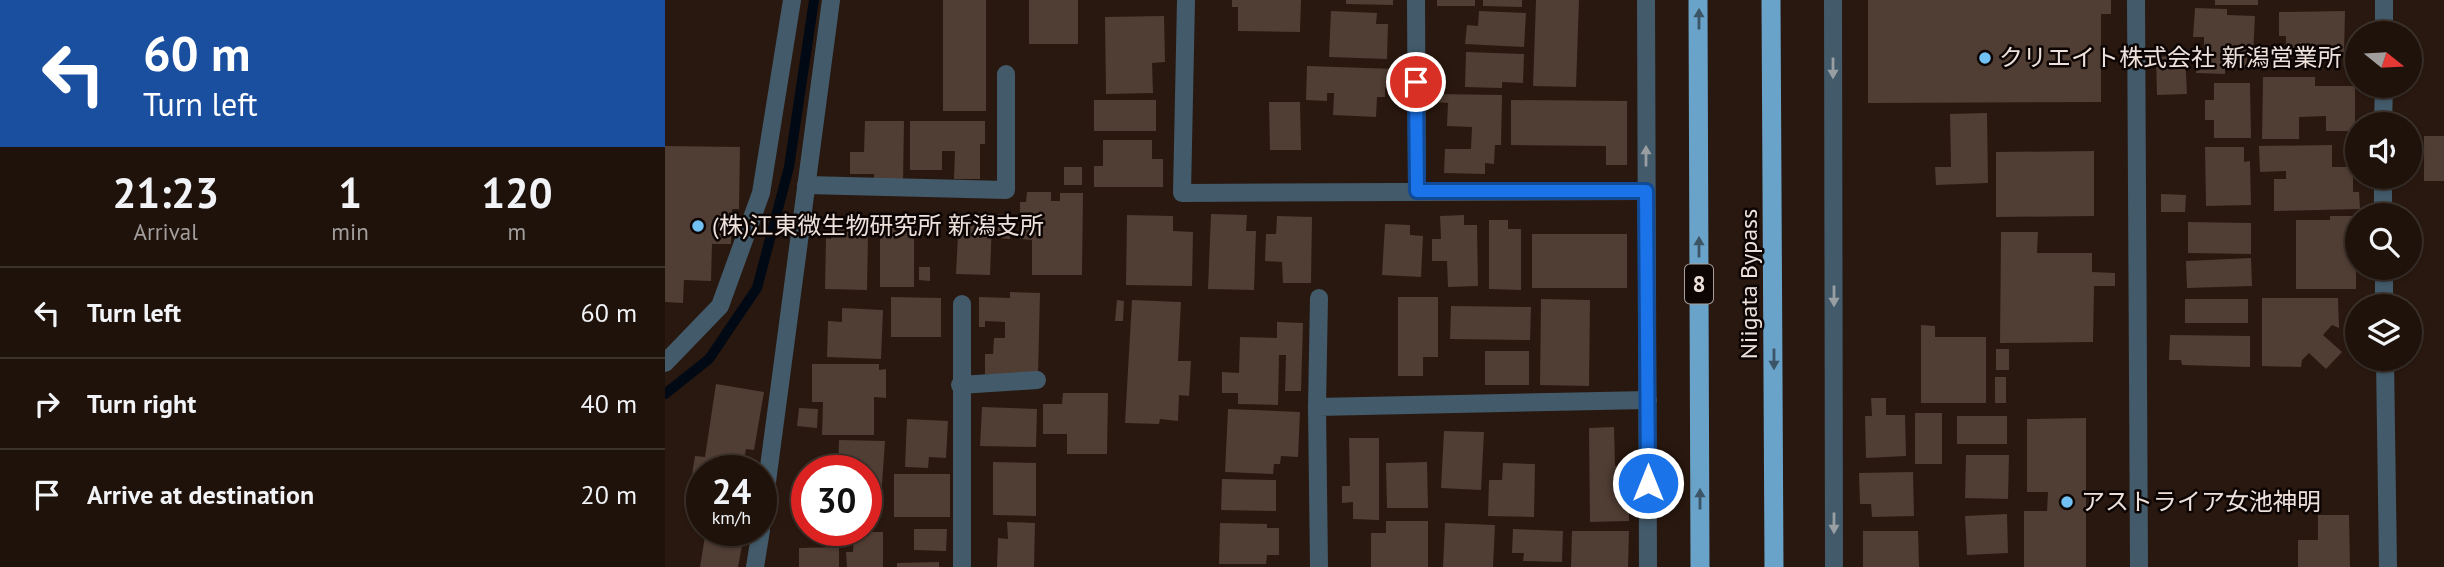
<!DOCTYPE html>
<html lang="en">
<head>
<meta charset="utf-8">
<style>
	:root { --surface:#1f120b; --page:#271b14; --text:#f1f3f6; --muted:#a19e9d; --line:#3c322c }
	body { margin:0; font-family:"PT Sans","Noto Sans JP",sans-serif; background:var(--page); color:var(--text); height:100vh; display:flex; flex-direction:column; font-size:26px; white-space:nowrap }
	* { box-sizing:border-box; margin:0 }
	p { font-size:23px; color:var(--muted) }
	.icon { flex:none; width:38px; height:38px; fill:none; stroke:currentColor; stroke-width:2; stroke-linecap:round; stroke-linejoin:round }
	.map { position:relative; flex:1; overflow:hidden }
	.drawer { display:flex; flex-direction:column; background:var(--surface); width:665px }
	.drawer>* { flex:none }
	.top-card { background:#1a4fa0; color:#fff; overflow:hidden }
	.needle { width:46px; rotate:108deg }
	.tools { position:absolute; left:1680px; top:21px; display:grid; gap:14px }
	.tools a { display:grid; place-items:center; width:77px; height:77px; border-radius:50%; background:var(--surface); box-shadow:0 2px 5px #0004,0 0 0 2px var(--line); font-size:35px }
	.speed { position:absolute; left:21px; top:455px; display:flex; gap:14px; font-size:35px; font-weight:700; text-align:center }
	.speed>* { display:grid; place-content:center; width:91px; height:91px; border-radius:50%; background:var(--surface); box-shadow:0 2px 5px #0004,0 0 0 2px var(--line); line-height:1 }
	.speed small { font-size:18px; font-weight:400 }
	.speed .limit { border:10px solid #d22; background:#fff; color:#111 }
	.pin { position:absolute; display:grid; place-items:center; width:60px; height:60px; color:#fff; margin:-30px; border:4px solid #fff; border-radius:50%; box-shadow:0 2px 7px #0007 }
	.me { position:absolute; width:77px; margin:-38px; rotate:0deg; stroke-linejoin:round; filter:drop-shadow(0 0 5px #0008) }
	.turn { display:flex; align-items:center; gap:24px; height:147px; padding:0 28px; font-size:32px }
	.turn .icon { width:91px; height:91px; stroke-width:2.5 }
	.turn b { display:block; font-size:49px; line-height:60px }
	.eta { display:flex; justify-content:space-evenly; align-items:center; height:119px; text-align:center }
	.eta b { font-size:42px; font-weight:700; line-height:49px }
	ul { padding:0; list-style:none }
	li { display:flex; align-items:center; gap:21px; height:91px; padding:0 28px; border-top:2px solid var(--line) }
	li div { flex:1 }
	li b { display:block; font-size:26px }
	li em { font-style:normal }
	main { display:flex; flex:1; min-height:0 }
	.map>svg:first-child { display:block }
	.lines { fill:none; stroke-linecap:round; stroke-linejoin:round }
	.stream { stroke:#000914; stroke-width:10 }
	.building { fill:#503d33 }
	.minor { stroke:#425a6a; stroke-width:18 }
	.trunk { stroke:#6aa3c9; stroke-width:19 }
	.oneway { fill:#3b5466 }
	.oneway2 { fill:#989ea2 }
	.route-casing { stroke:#114b97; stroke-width:18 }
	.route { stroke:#1a73e8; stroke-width:12 }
	.poi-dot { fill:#72c1f5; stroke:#0c0503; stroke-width:2.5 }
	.labels { text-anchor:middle; stroke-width:5; stroke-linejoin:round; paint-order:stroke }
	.shield { fill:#0c0503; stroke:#aa9f9a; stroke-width:2 }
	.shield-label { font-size:23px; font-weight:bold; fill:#eee1db }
	.poi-label { font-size:24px; fill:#eee1db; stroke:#0c0503; text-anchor:start }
	.street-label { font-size:24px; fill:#eee1db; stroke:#0c0503 }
</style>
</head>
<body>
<main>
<section class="drawer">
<div class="top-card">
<div class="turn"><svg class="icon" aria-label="left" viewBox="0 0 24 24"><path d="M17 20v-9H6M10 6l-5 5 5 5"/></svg><div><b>60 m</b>Turn left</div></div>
</div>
<div class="eta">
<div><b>21:23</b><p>Arrival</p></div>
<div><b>1</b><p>min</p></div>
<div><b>120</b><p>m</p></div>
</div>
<ul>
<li><svg class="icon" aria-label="left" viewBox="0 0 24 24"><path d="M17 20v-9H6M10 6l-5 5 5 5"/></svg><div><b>Turn left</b></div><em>60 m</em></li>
<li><svg class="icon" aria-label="right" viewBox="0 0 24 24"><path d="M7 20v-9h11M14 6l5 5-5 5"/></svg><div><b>Turn right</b></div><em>40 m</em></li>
<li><svg class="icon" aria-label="arrive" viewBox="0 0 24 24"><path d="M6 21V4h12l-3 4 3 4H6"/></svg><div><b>Arrive at destination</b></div><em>20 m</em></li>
</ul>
</section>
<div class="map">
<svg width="1779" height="567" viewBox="0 0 1779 567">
	<rect width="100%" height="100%" fill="#29180f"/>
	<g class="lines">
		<!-- stream -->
		<path class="stream" d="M 0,394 L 44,359 L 92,288 L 124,167 L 149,0"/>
	</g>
	<!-- building -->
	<g class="building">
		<rect x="278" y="0" width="43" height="111"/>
		<rect x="364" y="0" width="49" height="44"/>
		<path d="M 567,0 L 636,0 L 635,32 L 573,31 L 573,7 L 567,7 Z"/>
		<path d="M 681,0 L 728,0 L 728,5 L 681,4 Z"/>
		<rect x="772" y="0" width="38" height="6"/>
		<path d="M 818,0 L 857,0 L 857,7 L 818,6 Z"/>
		<path d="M 871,0 L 914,0 L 911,87 L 868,86 Z"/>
		<path d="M 1203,0 L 1446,0 L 1446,14 L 1436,14 L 1436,102 L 1203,103 Z"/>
		<rect x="1550" y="0" width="43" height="5"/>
		<path d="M 1530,8 L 1562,9 L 1562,15 L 1590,16 L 1588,55 L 1582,55 L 1582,67 L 1560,66 L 1560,74 L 1531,73 L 1532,54 L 1539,55 L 1539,37 L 1528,37 Z"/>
		<path d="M 666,11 L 712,13 L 711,24 L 723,24 L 722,59 L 664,57 Z"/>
		<path d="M 814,11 L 861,13 L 859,47 L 800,44 L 802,25 L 813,26 Z"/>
		<path d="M 1680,11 L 1679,52 L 1621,52 L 1621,36 L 1614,36 L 1614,12 Z"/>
		<path d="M 499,16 L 500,62 L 487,63 L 488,93 L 441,94 L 440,17 Z"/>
		<path d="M 801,52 L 859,54 L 858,83 L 837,82 L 837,88 L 800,87 Z"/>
		<path d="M 1520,55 L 1522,94 L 1492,95 L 1491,57 Z"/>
		<path d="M 642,66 L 731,69 L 730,88 L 720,87 L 720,97 L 712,97 L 711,117 L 668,115 L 669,93 L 662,93 L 662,101 L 641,100 Z"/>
		<path d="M 1598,77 L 1650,77 L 1650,86 L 1690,86 L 1690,131 L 1661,131 L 1661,116 L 1634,117 L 1634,139 L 1597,139 Z"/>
		<path d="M 1549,83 L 1585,83 L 1586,138 L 1549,138 L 1549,120 L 1540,120 L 1540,100 L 1549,100 Z"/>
		<path d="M 770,94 L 837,95 L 836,145 L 830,145 L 829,164 L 820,163 L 820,174 L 779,173 L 780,149 L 806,149 L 807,127 L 782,126 L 783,103 L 771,102 Z"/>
		<rect x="429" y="100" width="62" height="31"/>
		<path d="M 846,100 L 962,101 L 962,165 L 941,165 L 941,146 L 846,145 Z"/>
		<path d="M 604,102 L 635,102 L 636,150 L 605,150 Z"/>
		<path d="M 1322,113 L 1323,183 L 1271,185 L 1270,167 L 1286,167 L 1285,114 Z"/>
		<path d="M 200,121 L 239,121 L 238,183 L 209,183 L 209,174 L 185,174 L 185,152 L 199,152 Z"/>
		<path d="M 245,121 L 320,121 L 320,144 L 315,144 L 315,179 L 289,179 L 290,151 L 277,151 L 277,170 L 245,170 Z"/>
		<rect x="1759" y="136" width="20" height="45"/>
		<path d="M 438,140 L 487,140 L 487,159 L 498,159 L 498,187 L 429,187 L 429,166 L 438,166 Z"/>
		<path d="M 1667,145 L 1667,167 L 1688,167 L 1688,192 L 1694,192 L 1695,209 L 1609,211 L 1609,179 L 1621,179 L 1621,171 L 1595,172 L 1594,146 Z"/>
		<path d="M 0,146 L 75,147 L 74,209 L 67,209 L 66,244 L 47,244 L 46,281 L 19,280 L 18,303 L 0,302 Z"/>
		<path d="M 1540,147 L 1579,147 L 1579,162 L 1585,161 L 1586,205 L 1541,206 Z"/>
		<path d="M 1429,151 L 1429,216 L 1331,217 L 1331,152 Z"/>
		<rect x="399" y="167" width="18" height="18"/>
		<path d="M 362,192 L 386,192 L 386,201 L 395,201 L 395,193 L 418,193 L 417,275 L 367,275 L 367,240 L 355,239 L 355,202 L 361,202 Z"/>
		<path d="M 1496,194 L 1521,195 L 1520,212 L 1496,212 Z"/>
		<path d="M 333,214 L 346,215 L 345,239 L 333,238 Z"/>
		<path d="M 546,214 L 582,215 L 581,231 L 591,231 L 589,290 L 543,289 Z"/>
		<path d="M 462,215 L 508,216 L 508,231 L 528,232 L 527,286 L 461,285 Z"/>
		<path d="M 799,215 L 799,225 L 812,225 L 813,286 L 783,287 L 782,261 L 767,261 L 767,239 L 776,239 L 775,216 Z"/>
		<path d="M 612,216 L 647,217 L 646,283 L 618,283 L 617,262 L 600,261 L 601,234 L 611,234 Z"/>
		<path d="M 1665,216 L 1691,216 L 1691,289 L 1631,289 L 1631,220 L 1665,220 Z"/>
		<path d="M 284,218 L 327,220 L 325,275 L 291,274 L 293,235 L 283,235 Z"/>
		<path d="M 824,220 L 843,220 L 843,229 L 856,229 L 856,290 L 824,289 Z"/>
		<path d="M 1523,222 L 1586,223 L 1586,254 L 1523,253 Z"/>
		<path d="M 167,223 L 188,224 L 188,235 L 203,235 L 202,290 L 160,289 L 161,238 L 166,239 Z"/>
		<path d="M 720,224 L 745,225 L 745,235 L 758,236 L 756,277 L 717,275 Z"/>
		<rect x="215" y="226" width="34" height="61"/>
		<path d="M 1336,232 L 1373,232 L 1372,253 L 1427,253 L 1427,272 L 1450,273 L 1450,286 L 1429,286 L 1428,342 L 1335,343 Z"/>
		<rect x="867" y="234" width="95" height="54"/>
		<path d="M 1586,258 L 1587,286 L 1522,288 L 1521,261 Z"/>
		<path d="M 254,267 L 265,267 L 265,281 L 254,280 Z"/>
		<path d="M 345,292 L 375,293 L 373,375 L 320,374 L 320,354 L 328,354 L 329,338 L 340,338 L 340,322 L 320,321 L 320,327 L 314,327 L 314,297 L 345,298 Z"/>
		<path d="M 226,297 L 276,298 L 276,337 L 226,337 Z"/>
		<path d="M 733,297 L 773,297 L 773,357 L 758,357 L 758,376 L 733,376 Z"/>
		<path d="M 1597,298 L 1673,298 L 1674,328 L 1667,325 L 1658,335 L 1677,352 L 1661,369 L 1644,353 L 1637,360 L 1636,367 L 1597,366 Z"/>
		<path d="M 876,299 L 925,300 L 924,386 L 875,385 Z"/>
		<rect x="1520" y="299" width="63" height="24"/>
		<path d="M 452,300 L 459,301 L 458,321 L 450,321 Z"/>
		<path d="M 467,300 L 516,302 L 513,361 L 526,361 L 524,396 L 514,395 L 513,421 L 495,419 L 494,424 L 460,423 Z"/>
		<path d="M 786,306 L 866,307 L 865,340 L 785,339 Z"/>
		<path d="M 177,308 L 218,310 L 216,359 L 162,357 L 163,321 L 177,322 Z"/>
		<path d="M 612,322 L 638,323 L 636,391 L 620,391 L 621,355 L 614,355 L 613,405 L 573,404 L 573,393 L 557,393 L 557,372 L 574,373 L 575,337 L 612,338 Z"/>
		<path d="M 1256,325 L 1270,326 L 1270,337 L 1321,337 L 1321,403 L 1256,403 Z"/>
		<path d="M 1505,335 L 1585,336 L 1585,367 L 1517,365 L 1516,360 L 1504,360 Z"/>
		<rect x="1331" y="349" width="13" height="21"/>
		<rect x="820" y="351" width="44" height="34"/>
		<path d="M 147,364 L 214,364 L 214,370 L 221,369 L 221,398 L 209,397 L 209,435 L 157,435 L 158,402 L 147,402 Z"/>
		<rect x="1330" y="377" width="11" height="26"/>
		<path d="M 51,384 L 99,392 L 89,450 L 81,449 L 79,460 L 85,461 L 84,471 L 37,471 L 37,514 L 21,512 L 30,456 L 40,457 Z"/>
		<path d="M 398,393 L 443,393 L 442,454 L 402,454 L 402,434 L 378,434 L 378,404 L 397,404 Z"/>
		<path d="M 1206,398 L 1221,398 L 1221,415 L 1240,415 L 1241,456 L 1201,458 L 1200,416 L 1207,416 Z"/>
		<path d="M 317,407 L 372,409 L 371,447 L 315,446 Z"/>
		<path d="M 134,408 L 153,409 L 152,428 L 132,426 Z"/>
		<path d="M 563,409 L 635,412 L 633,457 L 616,456 L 615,464 L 609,464 L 608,474 L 560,472 Z"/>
		<rect x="1250" y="413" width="27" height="51"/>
		<rect x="1292" y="416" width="50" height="28"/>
		<path d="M 1421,418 L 1421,567 L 1359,567 L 1359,511 L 1382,511 L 1383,492 L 1362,492 L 1362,419 Z"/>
		<path d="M 242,419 L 283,421 L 281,458 L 264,457 L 263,468 L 240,467 Z"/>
		<path d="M 949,427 L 950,466 L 963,466 L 964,521 L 925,522 L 924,428 Z"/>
		<path d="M 779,431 L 819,432 L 816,490 L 776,488 Z"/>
		<path d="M 684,438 L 714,438 L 714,520 L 688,519 L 688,502 L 677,503 L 677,486 L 685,486 Z"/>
		<path d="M 174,440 L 220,441 L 215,513 L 201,513 L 201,471 L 173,471 Z"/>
		<path d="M 1301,455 L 1344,455 L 1343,499 L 1300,498 Z"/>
		<path d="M 328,462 L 371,463 L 371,516 L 328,515 Z"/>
		<path d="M 762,462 L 763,508 L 722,508 L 721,463 Z"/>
		<path d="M 838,463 L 870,464 L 869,517 L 823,516 L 824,480 L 837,480 Z"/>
		<path d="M 1248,472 L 1249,516 L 1207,517 L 1206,504 L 1195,504 L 1194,473 Z"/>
		<rect x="229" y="474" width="56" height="43"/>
		<path d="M 557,479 L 611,480 L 611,511 L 556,510 Z"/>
		<path d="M 1342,514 L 1343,553 L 1302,555 L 1300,516 Z"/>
		<path d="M 1653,515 L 1684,515 L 1685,567 L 1633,567 L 1633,540 L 1653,540 Z"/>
		<path d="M 721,521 L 763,521 L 763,567 L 706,567 L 706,533 L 721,533 Z"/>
		<path d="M 342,522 L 370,523 L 369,567 L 332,567 L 333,538 L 343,539 Z"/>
		<path d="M 555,523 L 602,524 L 602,528 L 614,528 L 614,555 L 602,555 L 601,564 L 554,564 Z"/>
		<path d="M 780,523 L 830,525 L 828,567 L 778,567 Z"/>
		<path d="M 249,529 L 282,529 L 281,551 L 249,550 Z"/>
		<path d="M 848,529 L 898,531 L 897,562 L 858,561 L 859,553 L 847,553 Z"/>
		<path d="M 41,530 L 80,530 L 73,567 L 35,567 Z"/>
		<path d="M 907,531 L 964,531 L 963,567 L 906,567 Z"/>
		<path d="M 1198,531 L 1253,531 L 1254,567 L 1198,567 Z"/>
		<path d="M 189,532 L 218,532 L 218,567 L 182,567 L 181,552 L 188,552 Z"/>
		<path d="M 174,547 L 174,567 L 134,567 L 134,548 Z"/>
		<path d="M 274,562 L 274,567 L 232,567 L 232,563 Z"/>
	</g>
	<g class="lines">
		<!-- minor -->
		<g class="minor">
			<path d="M 521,0 L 517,193 L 981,191"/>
			<path d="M 751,0 L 752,191"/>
			<path d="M 981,0 L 983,567"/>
			<path d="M 1168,0 L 1169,567"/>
			<path d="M 1471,0 L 1474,567"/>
			<path d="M 1719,33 L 1719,0"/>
			<path d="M 1718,124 L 1719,86"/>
			<path d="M 1718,177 L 1718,215"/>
			<path d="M 141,185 L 341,190 L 341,74"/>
			<path d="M 1719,268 L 1719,306"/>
			<path d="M 1720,359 L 1723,567"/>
			<path d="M 0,363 L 55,306 L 96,193 L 127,0"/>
			<path d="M 295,385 L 372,380"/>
			<path d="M 652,407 L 654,298"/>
			<path d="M 96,527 L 166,0"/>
			<path d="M 90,567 L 96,530"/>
			<path d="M 297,567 L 297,304"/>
			<path d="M 654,567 L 652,407 L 983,400"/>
		</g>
		<!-- trunk -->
		<g class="trunk">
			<path d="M 1033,0 L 1035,567"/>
			<path d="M 1106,0 L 1109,567"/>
		</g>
	</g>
	<!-- one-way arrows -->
	<defs><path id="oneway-solid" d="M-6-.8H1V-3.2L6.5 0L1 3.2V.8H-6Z" transform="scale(1.75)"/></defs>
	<g class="oneway">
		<use href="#oneway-solid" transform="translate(1034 19) rotate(-90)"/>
		<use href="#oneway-solid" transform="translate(1034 247) rotate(-90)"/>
		<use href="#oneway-solid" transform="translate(1109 359) rotate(90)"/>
		<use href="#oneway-solid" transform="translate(1035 499) rotate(-90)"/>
	</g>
	<g class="oneway2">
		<use href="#oneway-solid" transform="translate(1168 68) rotate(90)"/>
		<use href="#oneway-solid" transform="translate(981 156) rotate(-90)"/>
		<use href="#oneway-solid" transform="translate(1169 296) rotate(90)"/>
		<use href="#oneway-solid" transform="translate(1169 523) rotate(90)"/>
	</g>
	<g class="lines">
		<!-- route casing -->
		<g class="route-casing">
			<path id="route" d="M 751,82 L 752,191 L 981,191 L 983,483"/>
		</g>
		<!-- route -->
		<use href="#route" class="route"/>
	</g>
	<!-- markers -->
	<g class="poi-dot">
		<circle cx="1320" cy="58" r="7"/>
		<circle cx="33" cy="226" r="7"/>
		<circle cx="1402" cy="502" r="7"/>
	</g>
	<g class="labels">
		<!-- shield labels -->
		<rect class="shield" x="1020" y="264.5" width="28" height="39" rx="5"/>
		<g class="shield-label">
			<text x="1034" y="292">8</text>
		</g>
		<!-- poi labels -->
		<g class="poi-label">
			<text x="1334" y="66">クリエイト株式会社 新潟営業所</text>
			<text x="47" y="234">(株)江東微生物研究所 新潟支所</text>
			<text x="1416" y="510">アストライア女池神明</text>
		</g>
		<!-- street labels -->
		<g class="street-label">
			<text transform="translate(1084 284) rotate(-90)" y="8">Niigata Bypass</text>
		</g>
	</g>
</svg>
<div class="tools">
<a><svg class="needle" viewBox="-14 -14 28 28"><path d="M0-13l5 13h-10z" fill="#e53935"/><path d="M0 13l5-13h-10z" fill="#a19e9d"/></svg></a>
<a><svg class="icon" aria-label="sound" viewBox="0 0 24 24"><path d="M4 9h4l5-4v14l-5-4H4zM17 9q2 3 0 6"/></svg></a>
<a><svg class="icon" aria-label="search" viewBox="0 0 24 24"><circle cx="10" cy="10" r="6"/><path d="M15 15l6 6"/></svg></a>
<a><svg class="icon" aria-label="layers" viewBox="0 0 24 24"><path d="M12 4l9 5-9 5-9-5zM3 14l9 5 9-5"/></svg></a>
</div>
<div class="speed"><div>24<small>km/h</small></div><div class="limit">30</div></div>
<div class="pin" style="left:751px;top:82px;background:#d93025"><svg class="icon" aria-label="arrive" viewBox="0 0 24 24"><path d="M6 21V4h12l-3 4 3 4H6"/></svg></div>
<svg class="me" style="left:983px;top:483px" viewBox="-20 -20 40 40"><circle r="17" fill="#1a73e8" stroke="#fff" stroke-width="3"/><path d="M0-11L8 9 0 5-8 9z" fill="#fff"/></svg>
</div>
</main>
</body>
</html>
